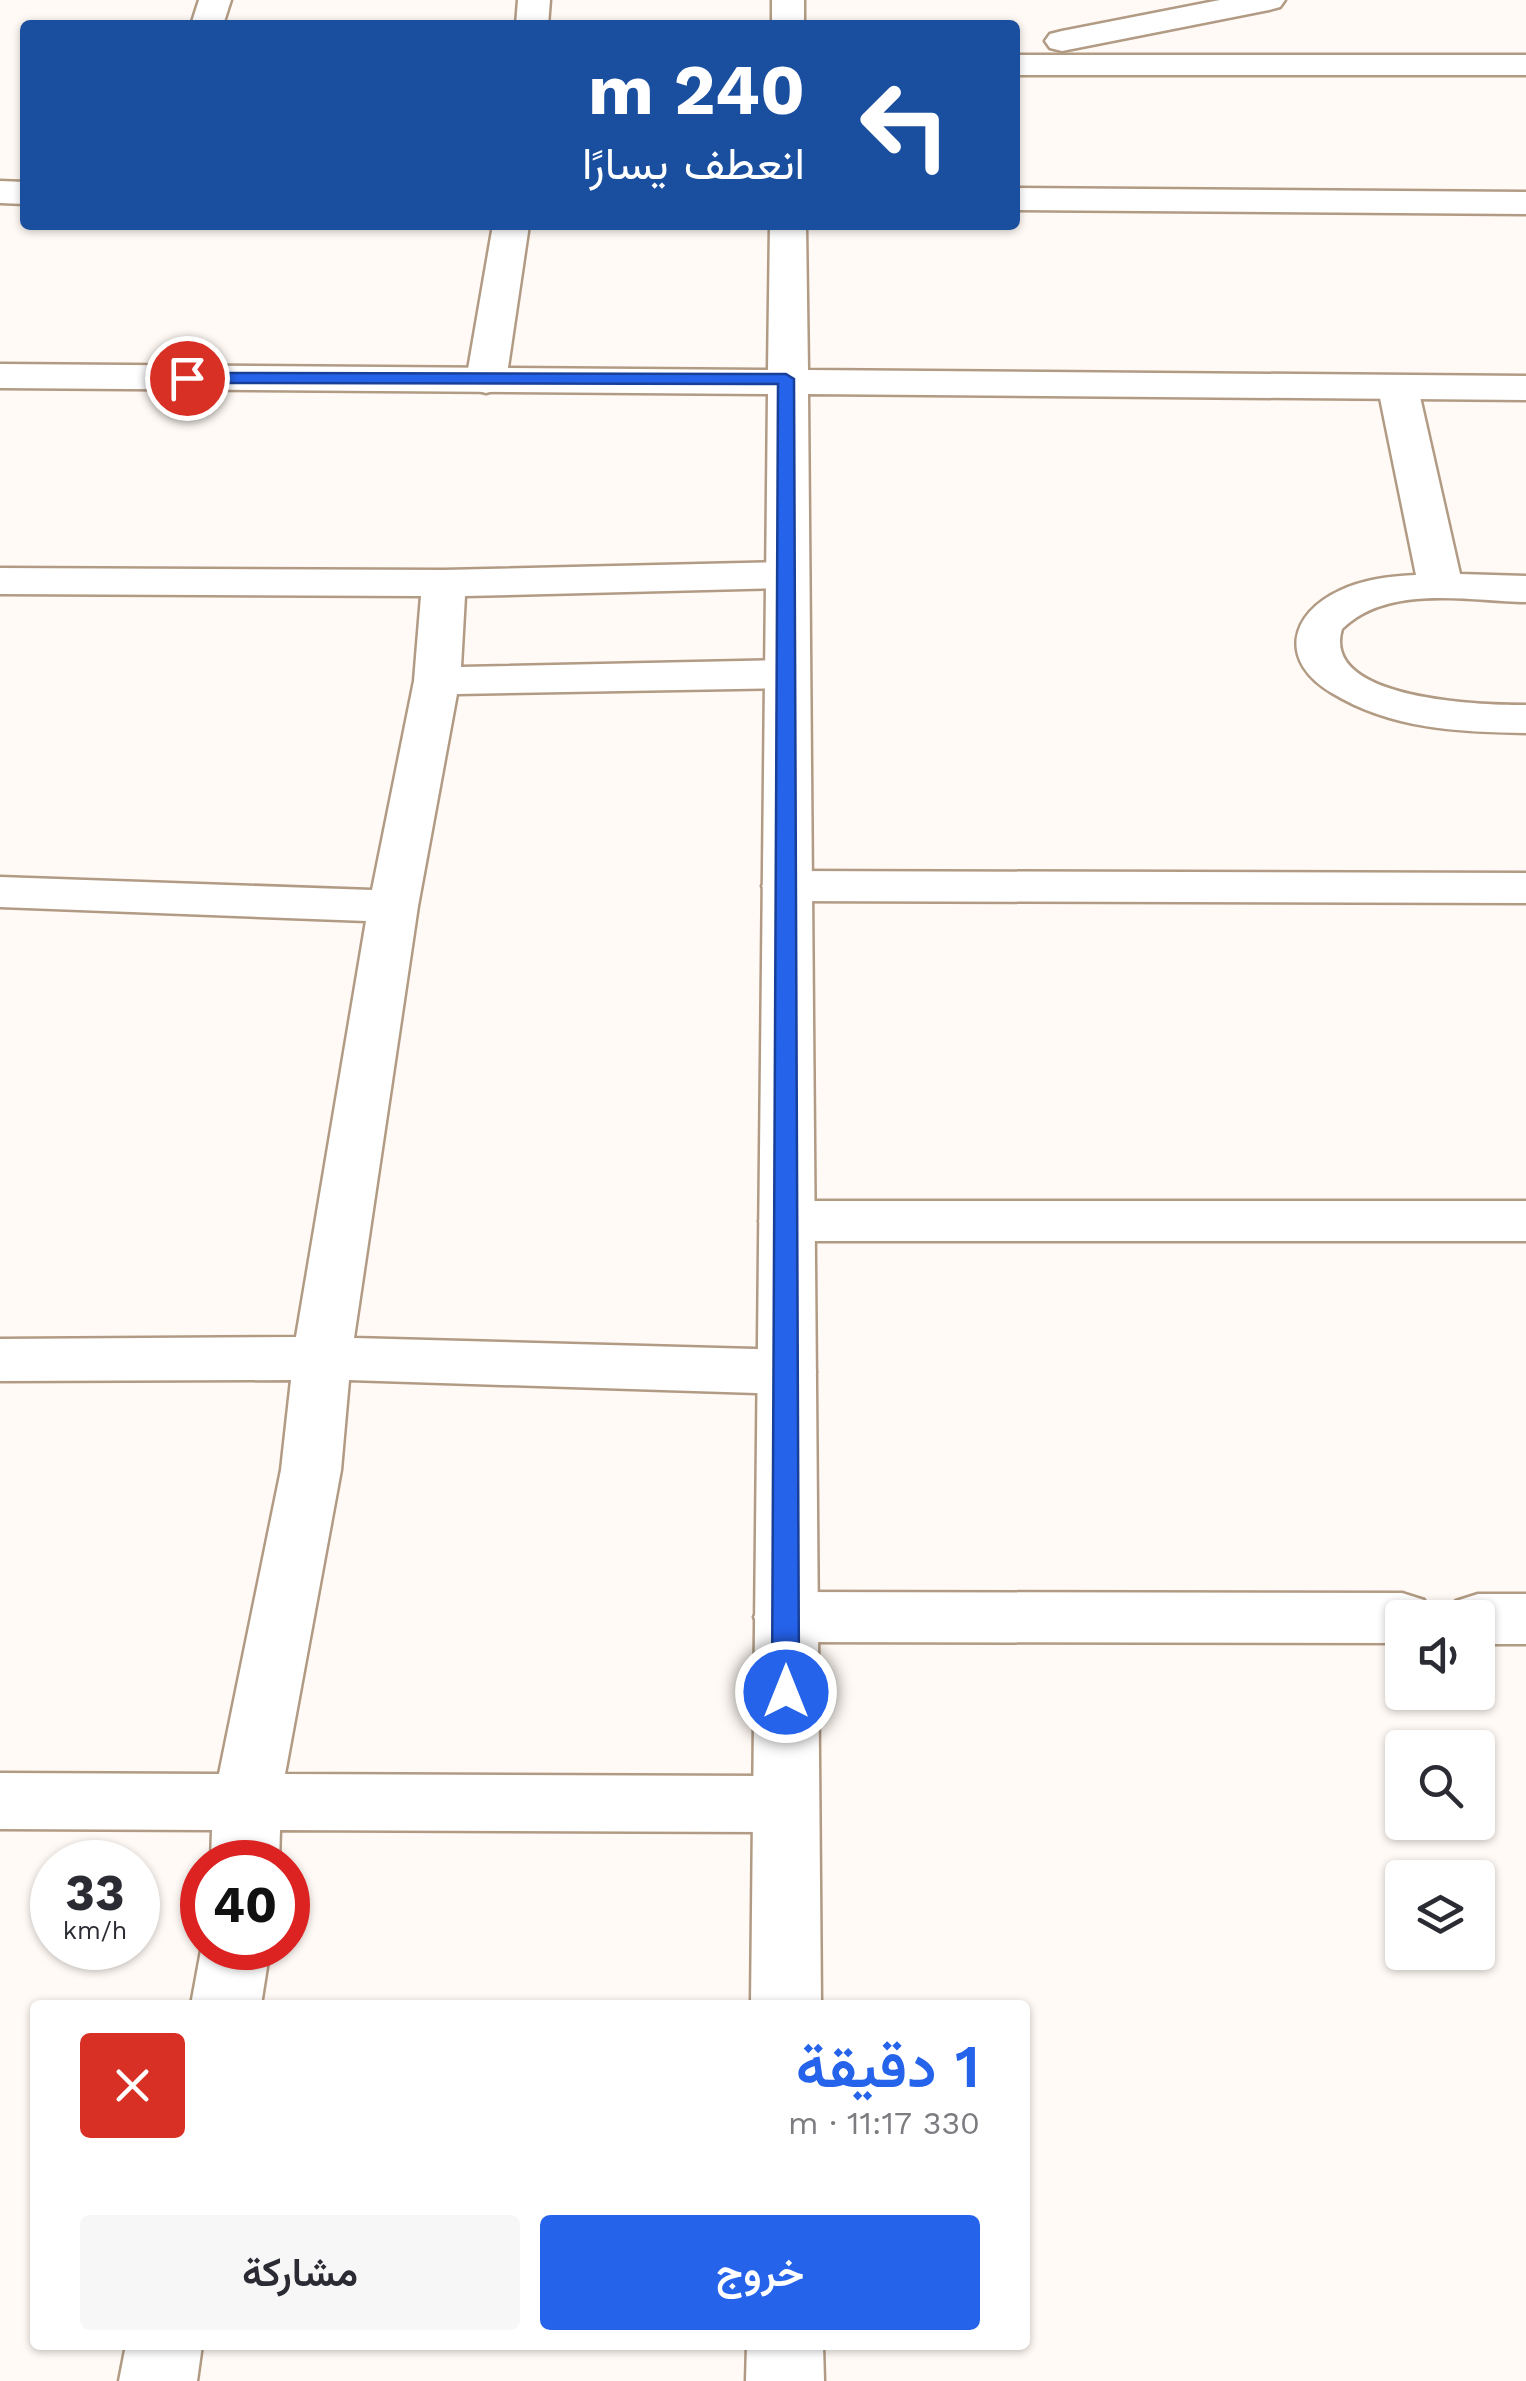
<!DOCTYPE html>
<html lang="ar">
<head>
<meta charset="utf-8">
<style>
	:root { --surface:#fff; --page:#f7f7f7; --text:#2b2b33; --muted:#7c7c81; --accent:#2563eb }
	body { margin:0; font-family:"Work Sans",Vazirmatn,sans-serif; background:var(--page); color:var(--text); direction:rtl; height:100vh; display:flex; flex-direction:column; font-size:38px; white-space:nowrap }
	* { box-sizing:border-box; margin:0 }
	p { font-size:32px; color:var(--muted) }
	.icon { flex:none; width:55px; height:55px; fill:none; stroke:currentColor; stroke-width:2; stroke-linecap:round; stroke-linejoin:round }
	.map { position:relative; flex:1; overflow:hidden; direction:ltr }
	.sheet { position:absolute; left:30px; top:2000px; width:1000px; height:350px; display:flex; flex-direction:column; background:var(--surface); border-radius:10px; box-shadow:0 2px 8px #0004; direction:rtl }
	.sheet>* { flex:none }
	.guide { position:absolute; left:20px; top:20px; width:1000px; height:210px; border-radius:10px; box-shadow:0 2px 8px #0004; direction:rtl; background:#1a4fa0; color:#fff; overflow:hidden }
	.controls { position:absolute; left:1385px; top:1600px; display:grid; gap:20px }
	.controls a { display:grid; place-items:center; width:110px; height:110px; border-radius:10px; background:var(--surface); box-shadow:0 2px 8px #0004; font-size:50px }
	.speed { position:absolute; left:30px; top:1840px; display:flex; gap:20px; font-size:50px; font-weight:700; text-align:center }
	.speed>* { display:grid; place-content:center; width:130px; height:130px; border-radius:50%; background:var(--surface); box-shadow:0 2px 8px #0004; line-height:1 }
	.speed small { font-size:25px; font-weight:400 }
	.speed .limit { border:15px solid #d22; background:#fff; color:#111 }
	.pin { position:absolute; display:grid; place-items:center; width:85px; height:85px; color:#fff; margin:-42px; border:5px solid #fff; border-radius:50%; box-shadow:0 2px 10px #0007 }
	.me { position:absolute; width:110px; margin:-55px; rotate:0deg; stroke-linejoin:round; filter:drop-shadow(0 0 8px #0008) }
	.turn { display:flex; align-items:center; gap:35px; height:210px; padding:0 50px; font-size:45px }
	.turn .icon { width:130px; height:130px; stroke-width:2.5 }
	.turn b { display:block; font-size:70px; line-height:85px }
	.round { display:grid; place-items:center; flex:none; width:105px; height:105px; border-radius:10px; background:var(--page) }
	.head { display:flex; align-items:center; justify-content:space-between; height:170px; padding:0 50px }
	h1 { font-size:60px; font-weight:600; line-height:75px; color:var(--accent) }
	.button { display:flex; gap:20px; margin-top:auto; padding:20px 50px }
	.button a { flex:1; height:115px; border-radius:10px; background:var(--accent); color:#fff; font-size:40px; font-weight:600; line-height:115px; text-align:center }
	.button a+a { background:var(--page); color:var(--text) }
	.map>svg:first-child { display:block }
	.lines { fill:none; stroke-linecap:round; stroke-linejoin:round }
	.minor-casing { stroke:#b29b84; stroke-width:5 }
	.tertiary-casing { stroke:#b29b84; stroke-width:5 }
	.minor { fill:#fff; fill-rule:evenodd }
	.tertiary { fill:#fff; fill-rule:evenodd }
	.route { fill:#2563eb; stroke:#184099; stroke-width:2.5 }
</style>
</head>
<body>
<div class="map">
<svg width="1526" height="2381" viewBox="0 0 1526 2381">
	<rect width="100%" height="100%" fill="#fffaf5"/>
	<g class="lines">
		<!-- minor casing -->
		<g class="minor-casing">
			<g id="minor">
				<path d="M 199,0 L 231,0 L 223,25 L 191,25 Z"/>
				<path d="M 518,0 L 550,0 L 548,25 L 516,25 Z"/>
				<path d="M 1220,0 L 1285,0 L 1280,7 L 1269,10 L 1062,51 L 1050,48 L 1045,41 L 1050,34 L 1062,31 Z"/>
				<rect x="1015" y="55" width="511" height="20"/>
				<path d="M 0,181 L 25,182 L 25,204 L 0,203 Z"/>
				<path d="M 1015,188 L 1526,192 L 1526,214 L 1015,210 Z"/>
				<path d="M 493,225 L 529,225 L 506,381 L 500,389 L 486,393 L 472,389 L 466,381 Z"/>
				<path d="M 1398,376 L 1412,380 L 1418,388 L 1460,574 L 1526,576 L 1526,602 C 1467,601 1388,584 1342,629 C 1320,701 1485,705 1526,705 L 1526,733 C 1459,732 1391,729 1332,693 C 1279,662 1288,614 1341,590 C 1364,579 1392,576 1416,575 L 1378,388 L 1384,380 Z"/>
				<path d="M 787,562 L 802,566 L 809,575 L 802,584 L 787,588 L 465,596 L 461,667 L 786,660 L 802,664 L 809,674 L 802,684 L 786,688 L 457,694 L 418,906 L 354,1338 L 787,1350 L 808,1357 L 816,1372 L 808,1387 L 787,1394 L 349,1380 L 341,1470 L 285,1774 L 786,1776 L 810,1784 L 819,1804 L 810,1824 L 786,1832 L 280,1830 L 279,1862 L 211,1862 L 212,1830 L 0,1829 L 0,1773 L 219,1774 L 281,1470 L 291,1380 L 0,1381 L 0,1339 L 296,1337 L 366,921 L 0,907 L 0,877 L 372,890 L 414,681 L 421,596 L 0,594 L 0,568 L 444,570 Z"/>
				<path d="M 787,871 L 1526,873 L 1526,903 L 787,901 L 770,897 L 762,886 L 770,875 Z"/>
				<path d="M 787,1201 L 1526,1201 L 1526,1241 L 787,1241 L 767,1235 L 759,1221 L 767,1207 Z"/>
				<path d="M 786,1592 L 1402,1593 L 1424,1600 L 1433,1618 L 1402,1618 L 1402,1643 L 786,1642 L 764,1635 L 754,1617 L 764,1599 Z"/>
				<path d="M 1478,1594 L 1526,1594 L 1526,1644 L 1478,1644 L 1478,1618 L 1447,1618 L 1456,1601 Z"/>
				<path d="M 202,1945 L 270,1948 L 261,2005 L 191,2005 Z"/>
				<path d="M 126,2345 L 202,2345 L 197,2381 L 119,2381 Z"/>
			</g>
		</g>
		<!-- tertiary casing -->
		<g class="tertiary-casing">
			<g id="tertiary">
				<rect x="772" y="0" width="32" height="25"/>
				<path d="M 770,225 L 806,225 L 808,370 L 1526,376 L 1526,400 L 808,394 L 821,2005 L 751,2005 L 768,394 L 0,388 L 0,364 L 768,370 Z"/>
				<path d="M 747,2345 L 823,2345 L 824,2381 L 746,2381 Z"/>
			</g>
		</g>
		<!-- minor -->
		<use href="#minor" class="minor"/>
		<!-- tertiary -->
		<use href="#tertiary" class="tertiary"/>
	</g>
	<!-- route -->
	<path class="route" d="M 786,374 L 794,379 L 799,1692 L 795,1699 L 786,1702 L 776,1699 L 772,1692 L 778,384 L 187,383 L 179,378 L 187,373 Z"/>
</svg>
<div class="controls">
<a><svg class="icon" aria-label="sound" viewBox="0 0 24 24"><path d="M4 9h4l5-4v14l-5-4H4zM17 9q2 3 0 6"/></svg></a>
<a><svg class="icon" aria-label="search" viewBox="0 0 24 24"><circle cx="10" cy="10" r="6"/><path d="M15 15l6 6"/></svg></a>
<a><svg class="icon" aria-label="layers" viewBox="0 0 24 24"><path d="M12 4l9 5-9 5-9-5zM3 14l9 5 9-5"/></svg></a>
</div>
<div class="speed"><div>33<small>km/h</small></div><div class="limit">40</div></div>
<div class="pin" style="left:187px;top:378px;background:#d93025"><svg class="icon" aria-label="arrive" viewBox="0 0 24 24"><path d="M6 21V4h12l-3 4 3 4H6"/></svg></div>
<svg class="me" style="left:786px;top:1692px" viewBox="-20 -20 40 40"><circle r="17" fill="#2563eb" stroke="#fff" stroke-width="3"/><path d="M0-11L8 9 0 5-8 9z" fill="#fff"/></svg>
<div class="guide">
<div class="turn"><svg class="icon" aria-label="left" viewBox="0 0 24 24"><path d="M17 20v-9H6M10 6l-5 5 5 5"/></svg><div><b>240 m</b>انعطف يسارًا</div></div>
</div>
<section class="sheet">
<div class="head"><div><h1>1 دقيقة</h1><p>330 m · 11:17</p></div><a class="round" style="background:#d93025;color:#fff"><svg class="icon" aria-label="close" viewBox="0 0 24 24"><path d="M6 6l12 12M18 6L6 18"/></svg></a></div>
<div class="button"><a>خروج</a><a>مشاركة</a></div>
</section>
</div>
</body>
</html>
